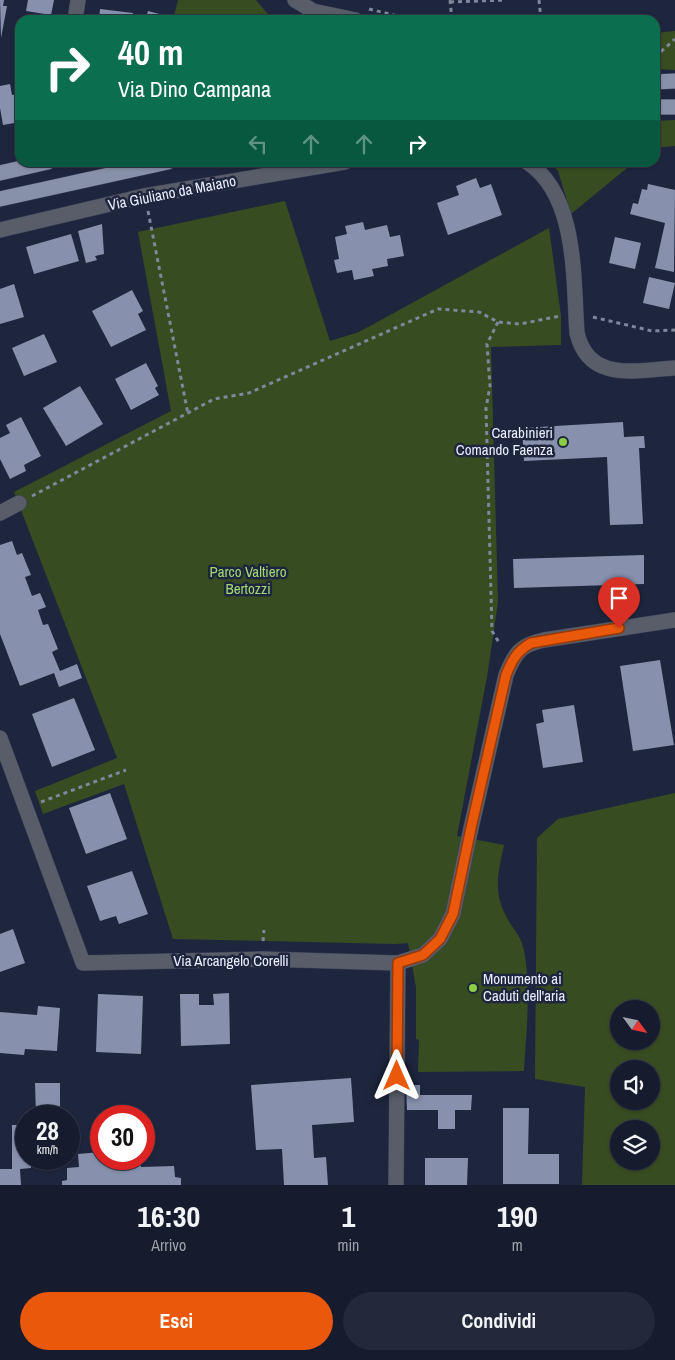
<!DOCTYPE html>
<html lang="it">
<head>
<meta charset="utf-8">
<style>
	:root { --surface:#161c2e; --page:#23293a; --text:#f1f3f6; --muted:#9ea1aa; --line:#353a4a; --accent:#ea580c }
	body { margin:0; font-family:"Archivo Narrow",sans-serif; background:var(--page); color:var(--text); height:100vh; display:flex; flex-direction:column; font-size:19px; white-space:nowrap }
	* { box-sizing:border-box; margin:0 }
	p { font-size:16px; color:var(--muted) }
	.icon { flex:none; width:28px; height:28px; fill:none; stroke:currentColor; stroke-width:2; stroke-linecap:round; stroke-linejoin:round }
	.map { position:relative; height:1185px; overflow:hidden }
	.sheet { display:flex; flex-direction:column; background:var(--surface); flex:1 }
	.sheet>* { flex:none }
	.top-card { position:absolute; left:15px; top:15px; width:645px; height:152px; border-radius:15px; box-shadow:0 1px 4px #0004,0 0 0 1px var(--line); background:#0b6e4f; color:#fff; overflow:hidden }
	.needle { width:32px; rotate:123deg }
	.tools { position:absolute; left:610px; top:1000px; display:grid; gap:10px }
	.tools a { display:grid; place-items:center; width:50px; height:50px; border-radius:50%; background:var(--surface); box-shadow:0 1px 4px #0004,0 0 0 1px var(--line); font-size:25px }
	.speed { position:absolute; left:15px; top:1105px; display:flex; gap:10px; font-size:25px; font-weight:700; text-align:center }
	.speed>* { display:grid; place-content:center; width:65px; height:65px; border-radius:50%; background:var(--surface); box-shadow:0 1px 4px #0004,0 0 0 1px var(--line); line-height:1 }
	.speed small { font-size:12px; font-weight:400 }
	.speed .limit { border:8px solid #d22; background:#fff; color:#111 }
	.pin { position:absolute; display:grid; place-items:center; width:42px; height:42px; color:#fff; margin:-51px -21px; border-radius:50% 50% 50% 0; rotate:-45deg; box-shadow:0 0 5px #0007 }
	.pin .icon { rotate:45deg }
	.me { position:absolute; width:55px; margin:-28px; rotate:0deg; stroke-linejoin:round; filter:drop-shadow(0 0 4px #0008) }
	.turn { display:flex; align-items:center; gap:18px; height:105px; padding:0 20px; font-size:22px }
	.turn .icon { width:65px; height:65px; stroke-width:2.5 }
	.turn b { display:block; font-size:35px; line-height:42px }
	.lanes { display:flex; align-items:center; height:48px; padding:0 20px; background:#0003; justify-content:center; gap:25px; direction:ltr }
	.lanes .off { opacity:.35 }
	.eta { display:flex; justify-content:space-evenly; align-items:center; height:85px; text-align:center }
	.eta b { font-size:30px; font-weight:800; line-height:35px }
	.cta { display:flex; gap:10px; margin-top:auto; padding:10px 20px }
	.cta a { flex:1; height:58px; border-radius:30px; background:var(--accent); color:#fff; font-size:20px; font-weight:800; line-height:58px; text-align:center }
	.cta a+a { background:var(--page); color:var(--text) }
	.map>svg:first-child { display:block }
	.green { fill:#374d21; fill-rule:evenodd }
	.building { fill:#8791ae }
	.lines { fill:none; stroke-linecap:round; stroke-linejoin:round }
	.minor-casing { stroke:#3a4258; stroke-width:16 }
	.major-casing { stroke:#3a4258; stroke-width:16 }
	.path { stroke:#7f879a; stroke-width:3; stroke-dasharray:4 4; stroke-linecap:butt }
	.minor { stroke:#585d69; stroke-width:15 }
	.major { stroke:#8891aa; stroke-width:15 }
	.route-casing { stroke:#983908; stroke-width:12 }
	.route { stroke:#ea580c; stroke-width:9 }
	.poi-dot { fill:#8cce45; stroke:#1e263d; stroke-width:2 }
	.labels { text-anchor:middle; stroke-width:5; stroke-linejoin:round; paint-order:stroke }
	.street-label { font-size:15px; fill:#e9efff; stroke:#1e263d }
	.poi-label { font-size:15px; fill:#e9efff; stroke:#1e263d; text-anchor:end }
	.park-label { font-size:15px; fill:#a4d874; stroke:#1e263d }
</style>
</head>
<body>
<div class="map">
<svg width="675" height="1185" viewBox="0 0 675 1185">
	<rect width="100%" height="100%" fill="#1e263d"/>
	<!-- green -->
	<g class="green">
		<path d="M 178,0 L 256,0 L 267,13 L 279,20 L 173,20 Z"/>
		<path d="M 675,31 L 675,70 L 655,69 L 655,33 Z"/>
		<path d="M 675,120 L 675,146 L 655,148 L 655,121 Z"/>
		<path d="M 551,163 L 633,163 L 571,214 L 558,171 Z"/>
		<path d="M 285,201 L 330,341 L 359,332 L 549,228 L 561,316 L 561,345 L 491,347 L 498,602 L 487,677 L 457,836 L 504,845 C 499,869 493,888 504,912 C 512,930 522,934 525,956 C 531,993 526,1033 524,1071 L 418,1072 L 419,1040 L 416,1039 L 416,987 L 408,943 L 395,944 L 173,939 L 124,784 L 43,814 L 35,791 L 117,758 L 14,492 L 171,411 L 138,232 Z"/>
		<path d="M 675,793 L 675,1185 L 582,1185 L 585,1087 L 535,1079 L 537,838 L 558,819 ZM 619,1009 L 651,1009 L 651,1041 L 619,1041 ZM 619,1069 L 651,1069 L 651,1101 L 619,1101 ZM 619,1129 L 651,1129 L 651,1161 L 619,1161 Z"/>
	</g>
	<!-- building -->
	<g class="building">
		<path d="M 0,0 L 4,0 L 3,6 L 7,6 L 1,38 Z"/>
		<path d="M 28,0 L 54,0 L 51,15 L 26,11 Z"/>
		<path d="M 100,9 L 133,13 L 132,20 L 99,20 Z"/>
		<path d="M 148,11 L 171,17 L 170,20 L 145,20 Z"/>
		<path d="M 10,84 L 12,95 L 20,94 L 20,122 L 3,125 L 0,108 L 0,86 Z"/>
		<path d="M 476,178 L 480,188 L 491,184 L 502,215 L 448,235 L 437,203 L 459,195 L 456,186 Z"/>
		<path d="M 648,184 L 675,190 L 674,272 L 655,268 L 665,223 L 630,214 L 633,203 L 638,204 L 642,189 L 647,190 Z"/>
		<path d="M 363,222 L 365,230 L 387,225 L 390,237 L 400,235 L 404,256 L 387,259 L 388,266 L 372,269 L 374,276 L 354,280 L 352,270 L 337,273 L 334,260 L 339,259 L 335,237 L 347,234 L 345,226 Z"/>
		<path d="M 102,224 L 104,254 L 95,256 L 97,260 L 86,263 L 78,231 Z"/>
		<path d="M 71,234 L 79,261 L 34,274 L 26,247 Z"/>
		<path d="M 615,237 L 641,243 L 635,269 L 609,263 Z"/>
		<path d="M 649,277 L 675,283 L 669,309 L 643,303 Z"/>
		<path d="M 14,284 L 24,317 L 0,324 L 0,289 Z"/>
		<path d="M 132,290 L 143,311 L 138,314 L 146,330 L 111,347 L 92,311 Z"/>
		<path d="M 44,334 L 57,362 L 24,376 L 12,348 Z"/>
		<path d="M 146,363 L 158,386 L 155,388 L 159,395 L 131,410 L 115,379 Z"/>
		<path d="M 80,386 L 103,424 L 66,446 L 43,408 Z"/>
		<path d="M 21,417 L 41,456 L 24,465 L 26,471 L 10,479 L 0,459 L 0,438 L 10,433 L 6,425 Z"/>
		<path d="M 623,422 L 624,437 L 644,436 L 645,448 L 639,448 L 643,524 L 610,525 L 607,457 L 524,461 L 522,428 Z"/>
		<path d="M 12,541 L 17,555 L 22,553 L 31,575 L 25,577 L 32,596 L 40,593 L 46,607 L 38,610 L 43,625 L 48,624 L 58,649 L 52,652 L 60,671 L 77,664 L 82,678 L 59,687 L 54,673 L 20,686 L 0,634 L 0,545 Z"/>
		<path d="M 644,555 L 644,584 L 514,588 L 513,559 Z"/>
		<path d="M 660,660 L 674,745 L 633,751 L 620,666 Z"/>
		<path d="M 74,698 L 95,750 L 52,767 L 32,714 Z"/>
		<path d="M 574,705 L 583,762 L 543,768 L 536,724 L 544,722 L 542,710 Z"/>
		<path d="M 110,793 L 127,839 L 86,854 L 69,808 Z"/>
		<path d="M 132,871 L 148,914 L 119,924 L 116,916 L 100,921 L 87,886 Z"/>
		<path d="M 13,929 L 25,963 L 0,972 L 0,934 Z"/>
		<path d="M 229,993 L 230,1044 L 181,1046 L 180,994 L 199,994 L 199,1005 L 214,1005 L 213,994 Z"/>
		<path d="M 98,994 L 143,996 L 141,1054 L 96,1052 Z"/>
		<path d="M 38,1006 L 60,1008 L 57,1051 L 25,1049 L 24,1055 L 0,1053 L 0,1012 L 37,1015 Z"/>
		<path d="M 351,1078 L 354,1122 L 312,1125 L 314,1158 L 326,1157 L 328,1185 L 284,1185 L 282,1149 L 256,1150 L 251,1085 Z"/>
		<path d="M 35,1083 L 60,1083 L 60,1116 L 36,1116 Z"/>
		<path d="M 406,1085 L 420,1085 L 420,1095 L 472,1095 L 471,1110 L 455,1110 L 455,1129 L 438,1129 L 438,1110 L 407,1110 Z"/>
		<path d="M 503,1108 L 529,1108 L 528,1154 L 559,1154 L 559,1184 L 503,1184 Z"/>
		<path d="M 12,1125 L 26,1125 L 26,1159 L 31,1159 L 31,1168 L 20,1169 L 21,1185 L 0,1185 L 0,1169 L 12,1169 Z"/>
		<path d="M 101,1152 L 101,1159 L 141,1159 L 141,1167 L 174,1166 L 175,1177 L 181,1178 L 181,1185 L 62,1185 L 62,1181 L 67,1180 L 67,1168 L 79,1167 L 78,1154 Z"/>
		<path d="M 425,1158 L 468,1158 L 467,1185 L 425,1185 Z"/>
	</g>
	<g class="lines">
		<!-- minor casing -->
		<g class="minor-casing">
			<g id="minor">
				<path d="M 295,0 L 313,11 L 356,20"/>
				<path d="M 75,20 L 78,0"/>
				<path d="M 527,162 C 578,195 573,280 577,333 C 589,383 636,370 675,368"/>
				<path d="M 0,230 L 144,196 L 345,162"/>
				<path d="M 0,513 L 19,503"/>
				<path d="M 0,738 L 83,963 L 262,959 L 398,963 L 423,955 L 440,939 L 453,914 L 471,828 L 506,675 C 515,653 520,645 544,640 L 675,620"/>
				<path d="M 396,1185 L 398,963"/>
			</g>
		</g>
		<!-- major casing -->
		<g class="major-casing">
			<g id="major">
				<path d="M 655,82 L 675,81"/>
				<path d="M 655,107 L 675,107"/>
				<path d="M 0,173 L 48,162"/>
				<path d="M 0,199 L 168,162"/>
			</g>
		</g>
		<!-- path -->
		<g class="path">
			<path d="M 450,0 L 452,20"/>
			<path d="M 539,0 L 541,20"/>
			<path d="M 450,2 L 506,0"/>
			<path d="M 369,9 L 414,20"/>
			<path d="M 655,57 L 675,39"/>
			<path d="M 148,211 L 188,414"/>
			<path d="M 593,317 L 652,331 L 675,330"/>
			<path d="M 498,322 L 487,344 L 490,386 L 486,408 L 492,631 L 500,644"/>
			<path d="M 32,496 L 214,399 L 249,393 L 438,309 L 479,312 L 498,322 L 520,324 L 560,316"/>
			<path d="M 41,802 L 126,770"/>
			<path d="M 263,941 L 264,930"/>
		</g>
		<!-- minor -->
		<use href="#minor" class="minor"/>
		<!-- major -->
		<use href="#major" class="major"/>
	</g>
	<g class="lines">
		<!-- route casing -->
		<g class="route-casing">
			<path id="route" d="M 397,1076 L 398,963 L 423,955 L 440,939 L 453,914 L 471,828 L 506,675 C 512,660 517,651 531,643 L 619,628"/>
		</g>
		<!-- route -->
		<use href="#route" class="route"/>
	</g>
	<!-- markers -->
	<g class="poi-dot">
		<circle cx="563" cy="442" r="5"/>
		<circle cx="473" cy="988" r="5"/>
	</g>
	<g class="labels">
		<!-- street labels -->
		<g class="street-label">
			<text transform="translate(172 193) rotate(-11)" y="5">Via Giuliano da Maiano</text>
			<text x="231" y="966">Via Arcangelo Corelli</text>
		</g>
		<!-- poi labels -->
		<g class="poi-label">
			<text x="553" y="438">Carabinieri<tspan x="553" dy="17">Comando Faenza</tspan></text>
			<text x="483" y="984" text-anchor="start">Monumento ai<tspan x="483" dy="17">Caduti dell'aria</tspan></text>
		</g>
		<!-- park labels -->
		<g class="park-label">
			<text x="248" y="577">Parco Valtiero<tspan x="248" dy="17">Bertozzi</tspan></text>
		</g>
	</g>
</svg>
<div class="tools">
<a><svg class="needle" viewBox="-14 -14 28 28"><path d="M0-13l5 13h-10z" fill="#e53935"/><path d="M0 13l5-13h-10z" fill="#9ea1aa"/></svg></a>
<a><svg class="icon" aria-label="sound" viewBox="0 0 24 24"><path d="M4 9h4l5-4v14l-5-4H4zM17 9q2 3 0 6"/></svg></a>
<a><svg class="icon" aria-label="layers" viewBox="0 0 24 24"><path d="M12 4l9 5-9 5-9-5zM3 14l9 5 9-5"/></svg></a>
</div>
<div class="speed"><div>28<small>km/h</small></div><div class="limit">30</div></div>
<div class="pin" style="left:619px;top:628px;background:#d93025"><svg class="icon" aria-label="arrive" viewBox="0 0 24 24"><path d="M6 21V4h12l-3 4 3 4H6"/></svg></div>
<svg class="me" style="left:397px;top:1076px" viewBox="-20 -20 40 40"><path d="M0-17L14 15 0 8-14 15z" fill="#ea580c" stroke="#fff" stroke-width="4"/></svg>
<div class="top-card">
<div class="turn"><svg class="icon" aria-label="right" viewBox="0 0 24 24"><path d="M7 20v-9h11M14 6l5 5-5 5"/></svg><div><b>40 m</b>Via Dino Campana</div></div>
<div class="lanes"><svg class="icon off" aria-label="left" viewBox="0 0 24 24"><path d="M17 20v-9H6M10 6l-5 5 5 5"/></svg><svg class="icon off" aria-label="ahead" viewBox="0 0 24 24"><path d="M12 20V5M6 11l6-6 6 6"/></svg><svg class="icon off" aria-label="ahead" viewBox="0 0 24 24"><path d="M12 20V5M6 11l6-6 6 6"/></svg><svg class="icon" aria-label="right" viewBox="0 0 24 24"><path d="M7 20v-9h11M14 6l5 5-5 5"/></svg></div>
</div>
</div>
<section class="sheet">
<div class="eta">
<div><b>16:30</b><p>Arrivo</p></div>
<div><b>1</b><p>min</p></div>
<div><b>190</b><p>m</p></div>
</div>
<div class="cta"><a>Esci</a><a>Condividi</a></div>
</section>
</body>
</html>
